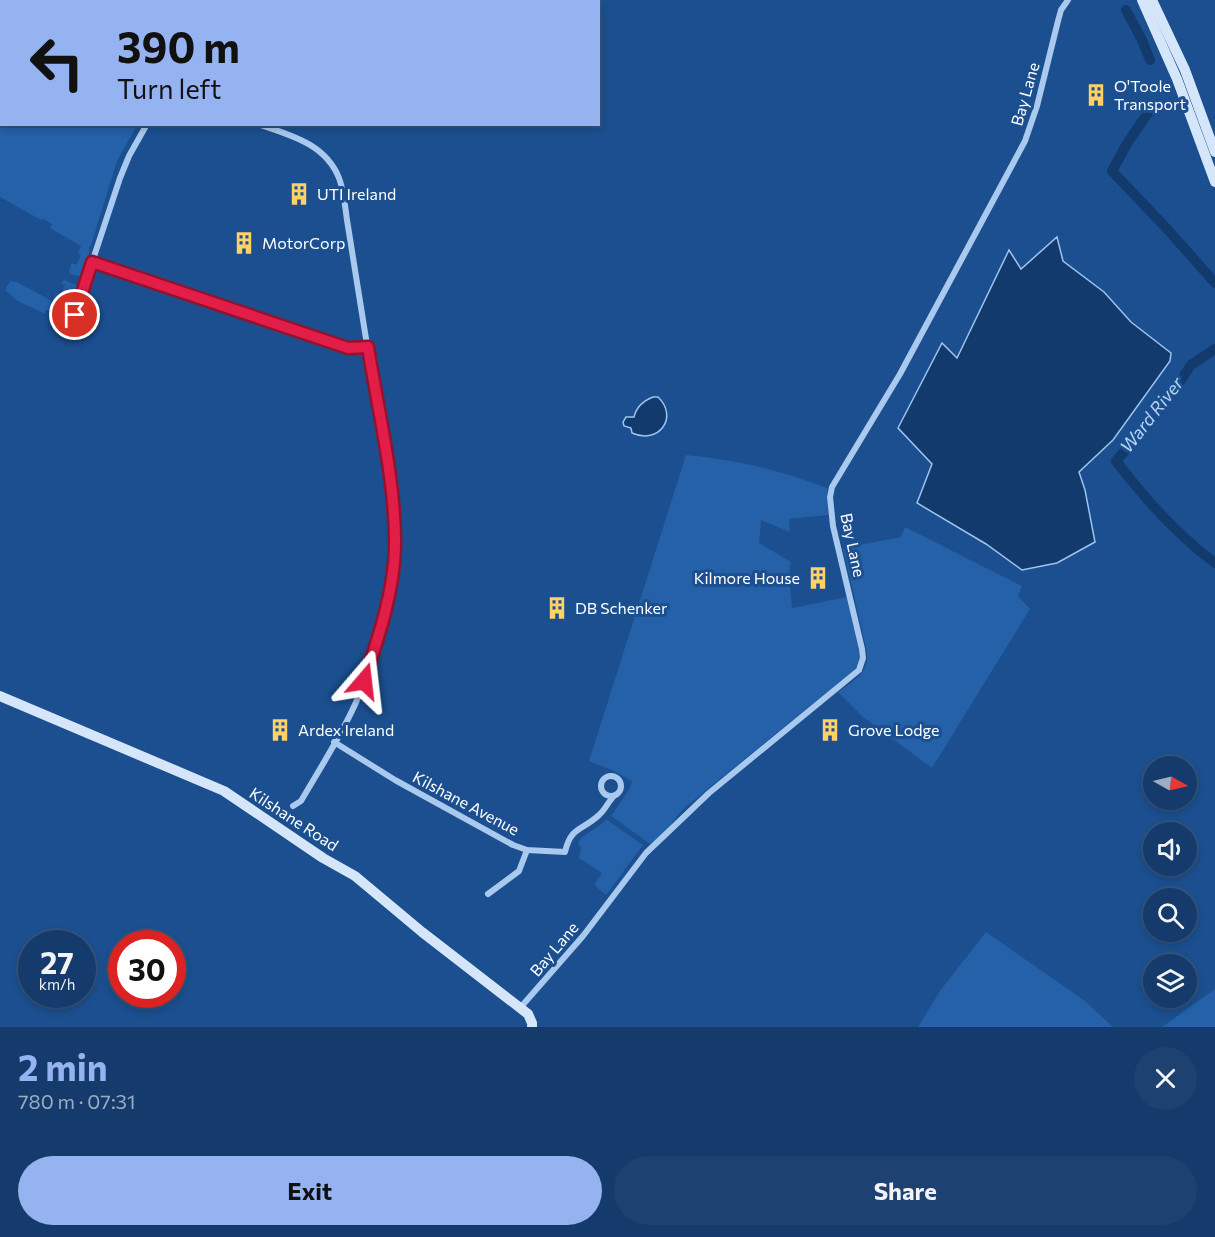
<!DOCTYPE html>
<html lang="en">
<head>
<meta charset="utf-8">
<style>
	:root { --surface:#143b6b; --page:#1d4271; --text:#f1f3f6; --muted:#9dadc1; --line:#33557e; --accent:#95b2f1 }
	body { margin:0; font-family:Commissioner,sans-serif; background:var(--page); color:var(--text); height:100vh; display:flex; flex-direction:column; font-size:22px; white-space:nowrap }
	* { box-sizing:border-box; margin:0 }
	p { font-size:20px; color:var(--muted) }
	.icon { flex:none; width:33px; height:33px; fill:none; stroke:currentColor; stroke-width:2; stroke-linecap:round; stroke-linejoin:round }
	.map { position:relative; height:1027px; overflow:hidden }
	.details { display:flex; flex-direction:column; background:var(--surface); flex:1 }
	.details>* { flex:none }
	.guide { position:absolute; left:0px; top:0px; width:600px; height:126px; box-shadow:0 3px 9px #0003,0 0 0 2px var(--line); background:#95b2f1; color:#111; overflow:hidden }
	.needle { width:39px; rotate:98deg }
	.tools { position:absolute; left:1143px; top:756px; display:grid; gap:12px }
	.tools a { display:grid; place-items:center; width:54px; height:54px; border-radius:50%; background:var(--surface); box-shadow:0 3px 9px #0003,0 0 0 2px var(--line); font-size:30px }
	.speed { position:absolute; left:18px; top:930px; display:flex; gap:12px; font-size:30px; font-weight:700; text-align:center }
	.speed>* { display:grid; place-content:center; width:78px; height:78px; border-radius:50%; background:var(--surface); box-shadow:0 3px 9px #0003,0 0 0 2px var(--line); line-height:1 }
	.speed small { font-size:15px; font-weight:400 }
	.speed .limit { border:9px solid #d22; background:#fff; color:#111 }
	.pin { position:absolute; display:grid; place-items:center; width:51px; height:51px; color:#fff; margin:-26px; border:3px solid #fff; border-radius:50%; box-shadow:0 2px 6px #0007 }
	.me { position:absolute; width:66px; margin:-33px; rotate:17deg; stroke-linejoin:round; filter:drop-shadow(0 0 4px #0008) }
	.turn { display:flex; align-items:center; gap:21px; height:126px; padding:0 18px; font-size:27px }
	.turn .icon { width:78px; height:78px; stroke-width:2.5 }
	.turn b { display:block; font-size:42px; line-height:51px }
	.round { display:grid; place-items:center; flex:none; width:63px; height:63px; border-radius:32px; background:var(--page) }
	.overview { display:flex; align-items:center; justify-content:space-between; height:102px; padding:0 18px }
	h1 { font-size:36px; font-weight:700; line-height:45px; color:var(--accent) }
	.button { display:flex; gap:12px; margin-top:auto; padding:12px 18px }
	.button a { flex:1; height:69px; border-radius:36px; background:var(--accent); color:#111; font-size:24px; font-weight:700; line-height:69px; text-align:center }
	.button a+a { background:var(--page); color:var(--text) }
	.map>svg:first-child { display:block }
	.green { fill:#2461a8 }
	.water { fill:#123a6d; stroke:#9cc4f0; stroke-width:1.5 }
	.lines { fill:none; stroke-linecap:round; stroke-linejoin:round }
	.river { stroke:#123a6d; stroke-width:10 }
	.street { stroke:#a9c9ee; stroke-width:6 }
	.secondary { stroke:#d6e6fa; stroke-width:10 }
	.route-casing { stroke:#92132f; stroke-width:15 }
	.route { stroke:#e11d48; stroke-width:10 }
	.labels { text-anchor:middle; stroke-width:6; stroke-linejoin:round; paint-order:stroke }
	.poi-label { font-size:16px; fill:#fff; stroke:#1b4f8f; text-anchor:start }
	.street-label { font-size:16px; fill:#fff; stroke:#1b4f8f }
	.water-label { font-size:18px; font-style:italic; fill:#b5d3f5; stroke:#1b4f8f }
</style>
</head>
<body>
<div class="map">
<svg width="1215" height="1027" viewBox="0 0 1215 1027">
	<rect width="100%" height="100%" fill="#1b4f8f"/>
	<!-- green -->
	<g class="green">
		<path d="M 0,57 L 2,124 L 137,125 L 117,161 L 91,245 L 88,248 L 90,249 L 81,277 L 70,274 L 69,270 L 72,263 L 76,265 L 81,255 L 78,253 L 81,246 L 50,228 L 52,224 L 43,219 L 41,220 L 0,197 Z"/>
		<path d="M 64,280 L 76,285 L 79,289 C 76,300 74,319 60,318 L 62,312 L 46,310 L 45,314 L 18,301 L 5,290 L 10,281 L 17,282 L 52,301 L 56,293 L 60,295 L 65,285 L 61,283 Z"/>
		<path d="M 686,455 C 737,460 780,470 827,488 L 828,515 L 789,519 L 790,532 L 761,520 L 759,543 L 791,562 L 789,575 L 792,608 L 847,597 L 861,658 L 859,664 L 852,672 L 683,809 L 653,846 L 611,816 L 630,788 L 632,781 L 614,771 L 589,761 Z"/>
		<path d="M 905,527 L 1022,586 L 1018,596 L 1030,609 L 932,768 L 863,717 L 838,692 C 854,680 869,675 867,652 L 843,548 L 901,537 Z"/>
		<path d="M 607,820 L 643,845 L 606,895 L 594,885 L 602,873 L 579,858 L 581,848 L 578,843 L 581,838 Z"/>
		<path d="M 986,932 L 1085,1001 L 1113,1027 L 918,1027 L 940,991 Z"/>
		<path d="M 1215,989 L 1215,1027 L 1162,1027 Z"/>
	</g>
	<!-- water -->
	<g class="water">
		<path d="M 1057,237 L 1063,261 L 1104,292 L 1131,322 L 1171,353 L 1170,361 L 1113,440 L 1079,472 L 1085,490 L 1095,542 L 1057,563 L 1022,570 L 986,544 L 917,503 L 932,464 L 898,428 L 942,343 L 957,358 L 1009,250 L 1021,269 Z"/>
		<path d="M 653,397 L 658,397 C 679,417 659,445 632,433 L 631,428 L 624,426 L 623,422 L 626,417 L 634,417 C 636,408 643,401 653,397 Z"/>
	</g>
	<g class="lines">
		<!-- river -->
		<g class="river">
			<path d="M 1126,10 L 1142,40 L 1150,60"/>
			<path d="M 1150,110 L 1128,142 L 1112,171 L 1169,231 L 1215,283"/>
			<path d="M 1215,349 L 1191,365 L 1165,404 L 1116,461 C 1145,499 1176,534 1215,563"/>
		</g>
		<!-- street -->
		<g class="street">
			<path d="M 214,2 L 215,0"/>
			<path d="M 258,124 C 289,135 325,143 339,178 C 344,191 345,206 347,220 L 395,520 C 395,581 381,644 357,700 C 342,735 320,768 301,801 L 293,806"/>
			<path d="M 92,263 L 348,348 L 368,347"/>
			<path d="M 71,326 L 120,178 L 129,156 L 147,124"/>
			<path d="M 334,742 L 395,780 L 513,845 L 527,850 L 565,852 C 571,826 582,831 599,815 C 605,810 608,802 614,796"/>
			<circle cx="611" cy="786" r="10"/>
			<path d="M 488,894 L 519,871 L 527,850"/>
			<path d="M 520,1008 L 583,936 L 646,853 L 709,793 L 859,670 L 863,658 L 862,649 L 833,526 L 830,497 L 832,487 L 900,374 L 1025,141 L 1037,106 L 1058,21 L 1061,10 L 1068,0"/>
		</g>
		<!-- secondary -->
		<g class="secondary">
			<path d="M 1142,0 L 1177,79 L 1215,182"/>
			<path d="M 1152,0 L 1185,70 L 1215,152"/>
			<path d="M 10,2 L 11,0"/>
			<path d="M 0,20 L 2,18"/>
			<path d="M 0,696 L 224,791 L 323,858 L 355,876 L 422,932 L 528,1014 L 532,1023 L 532,1027"/>
		</g>
	</g>
	<g class="lines">
		<!-- route casing -->
		<g class="route-casing">
			<path id="route" d="M 75,315 L 92,262 L 348,348 L 368,347 C 378,410 396,484 395,547 C 394,592 378,639 364,681"/>
		</g>
		<!-- route -->
		<use href="#route" class="route"/>
	</g>
	<!-- icons -->
	<defs>
		<g id="building-bare" transform="scale(1.8)"><path d="M-4-6H4V6H1V3H-1V6H-4ZM-2.5-4.3h1.7v1.8h-1.7ZM.8-4.3h1.7v1.8H.8ZM-2.5-1h1.7V.8h-1.7ZM.8-1h1.7V.8H.8Z" fill="#ffd166" stroke="#1b4f8f" stroke-width="2.5" paint-order="stroke"/></g>
	</defs>
	<g fill-rule="evenodd">
		<use href="#building-bare" x="1096" y="95"/>
		<use href="#building-bare" x="299" y="194"/>
		<use href="#building-bare" x="244" y="243"/>
		<use href="#building-bare" x="818" y="578"/>
		<use href="#building-bare" x="557" y="608"/>
		<use href="#building-bare" x="280" y="730"/>
		<use href="#building-bare" x="830" y="730"/>
	</g>
	<g class="labels">
		<!-- poi labels -->
		<g class="poi-label">
			<text x="1114" y="92">O'Toole<tspan x="1114" dy="18">Transport</tspan></text>
			<text x="317" y="200">UTI Ireland</text>
			<text x="262" y="249">MotorCorp</text>
			<text x="800" y="584" text-anchor="end">Kilmore House</text>
			<text x="575" y="614">DB Schenker</text>
			<text x="298" y="736">Ardex Ireland</text>
			<text x="848" y="736">Grove Lodge</text>
		</g>
		<!-- street labels -->
		<g class="street-label">
			<text transform="translate(1025 94) rotate(-74)" y="6">Bay Lane</text>
			<text transform="translate(853 545) rotate(78)" y="6">Bay Lane</text>
			<text transform="translate(466 803) rotate(28)" y="6">Kilshane Avenue</text>
			<text transform="translate(294 819) rotate(33)" y="6">Kilshane Road</text>
			<text transform="translate(554 949) rotate(-50)" y="6">Bay Lane</text>
		</g>
		<!-- water labels -->
		<g class="water-label">
			<text transform="translate(1152 415) rotate(-52)" y="6">Ward River</text>
		</g>
	</g>
</svg>
<div class="tools">
<a><svg class="needle" viewBox="-14 -14 28 28"><path d="M0-13l5 13h-10z" fill="#e53935"/><path d="M0 13l5-13h-10z" fill="#9dadc1"/></svg></a>
<a><svg class="icon" aria-label="sound" viewBox="0 0 24 24"><path d="M4 9h4l5-4v14l-5-4H4zM17 9q2 3 0 6"/></svg></a>
<a><svg class="icon" aria-label="search" viewBox="0 0 24 24"><circle cx="10" cy="10" r="6"/><path d="M15 15l6 6"/></svg></a>
<a><svg class="icon" aria-label="layers" viewBox="0 0 24 24"><path d="M12 4l9 5-9 5-9-5zM3 14l9 5 9-5"/></svg></a>
</div>
<div class="speed"><div>27<small>km/h</small></div><div class="limit">30</div></div>
<div class="pin" style="left:75px;top:315px;background:#d93025"><svg class="icon" aria-label="arrive" viewBox="0 0 24 24"><path d="M6 21V4h12l-3 4 3 4H6"/></svg></div>
<svg class="me" style="left:364px;top:681px" viewBox="-20 -20 40 40"><path d="M0-17L14 15 0 8-14 15z" fill="#e11d48" stroke="#fff" stroke-width="4"/></svg>
<div class="guide">
<div class="turn"><svg class="icon" aria-label="left" viewBox="0 0 24 24"><path d="M17 20v-9H6M10 6l-5 5 5 5"/></svg><div><b>390 m</b>Turn left</div></div>
</div>
</div>
<section class="details">
<div class="overview"><div><h1>2 min</h1><p>780 m · 07:31</p></div><a class="round"><svg class="icon" aria-label="close" viewBox="0 0 24 24"><path d="M6 6l12 12M18 6L6 18"/></svg></a></div>
<div class="button"><a>Exit</a><a>Share</a></div>
</section>
</body>
</html>
